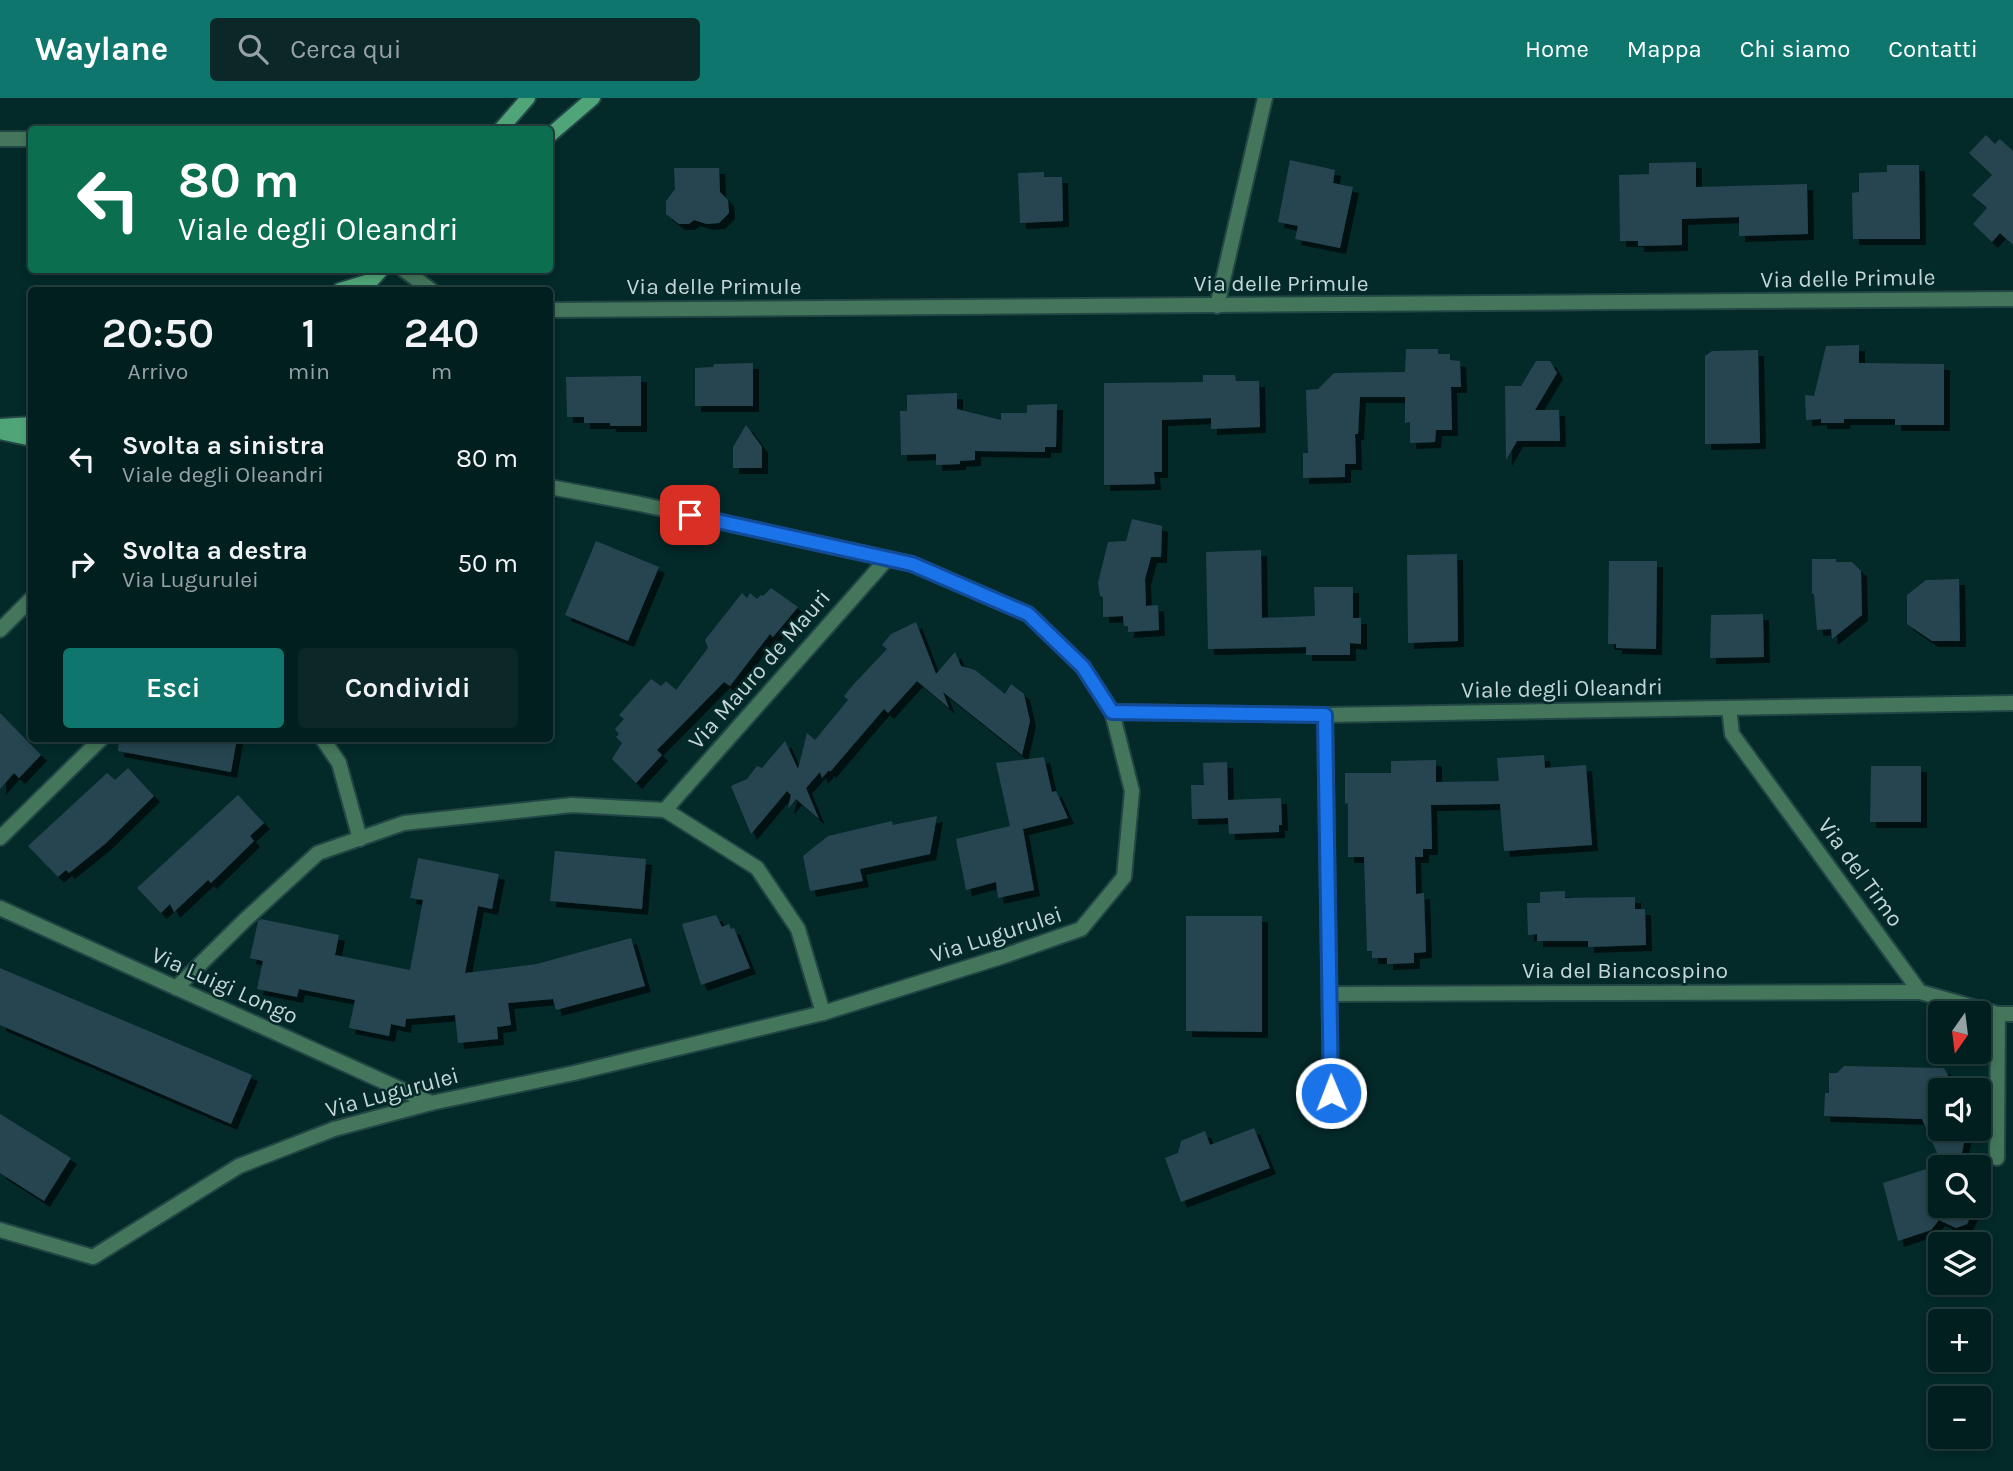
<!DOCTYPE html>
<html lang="it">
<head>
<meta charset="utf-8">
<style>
	:root { --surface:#021f1f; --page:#0c2728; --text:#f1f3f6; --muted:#96a2a4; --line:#233d3d; --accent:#0f766e }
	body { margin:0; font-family:Karla,sans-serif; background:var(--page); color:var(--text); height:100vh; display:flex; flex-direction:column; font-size:26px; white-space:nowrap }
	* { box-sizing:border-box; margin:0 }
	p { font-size:23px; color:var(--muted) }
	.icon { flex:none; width:38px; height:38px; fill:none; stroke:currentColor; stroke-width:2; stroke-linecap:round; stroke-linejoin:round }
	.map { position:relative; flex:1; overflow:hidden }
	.side { position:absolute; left:28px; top:189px; width:525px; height:455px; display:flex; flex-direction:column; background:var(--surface); border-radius:7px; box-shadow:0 4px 10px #0003,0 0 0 2px var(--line) }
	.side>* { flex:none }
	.hud { position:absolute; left:28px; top:28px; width:525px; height:147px; border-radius:7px; box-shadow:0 4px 10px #0003,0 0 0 2px var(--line); background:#0b6e4f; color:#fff; overflow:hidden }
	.needle { width:46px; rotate:194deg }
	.fabs { position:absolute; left:1928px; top:903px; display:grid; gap:14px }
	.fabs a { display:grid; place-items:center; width:63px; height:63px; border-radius:7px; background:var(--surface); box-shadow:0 4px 10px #0003,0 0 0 2px var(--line); font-size:35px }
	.pin { position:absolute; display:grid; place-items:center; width:60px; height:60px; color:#fff; margin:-30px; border-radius:14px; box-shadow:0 4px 10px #0006 }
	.me { position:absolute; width:77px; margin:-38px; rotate:359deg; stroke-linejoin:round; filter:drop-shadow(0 0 5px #0008) }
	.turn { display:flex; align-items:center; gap:24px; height:147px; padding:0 35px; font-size:32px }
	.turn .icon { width:91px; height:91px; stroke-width:2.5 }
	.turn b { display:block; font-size:49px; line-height:60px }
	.eta { display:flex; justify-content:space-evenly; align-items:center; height:119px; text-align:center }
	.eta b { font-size:42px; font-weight:600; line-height:49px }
	.action { display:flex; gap:14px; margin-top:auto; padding:14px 35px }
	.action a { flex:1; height:80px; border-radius:7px; background:var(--accent); color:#fff; font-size:28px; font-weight:600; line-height:80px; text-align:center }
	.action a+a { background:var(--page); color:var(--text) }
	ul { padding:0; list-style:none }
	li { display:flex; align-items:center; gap:21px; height:105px; padding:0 35px }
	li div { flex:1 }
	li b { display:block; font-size:26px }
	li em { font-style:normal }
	header { display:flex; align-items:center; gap:42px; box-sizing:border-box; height:98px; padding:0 35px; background:var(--accent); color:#fff }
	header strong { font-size:33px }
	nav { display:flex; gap:38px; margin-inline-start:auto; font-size:24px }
	.search { width:490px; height:63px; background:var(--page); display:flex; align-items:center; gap:18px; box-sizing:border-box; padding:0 24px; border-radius:7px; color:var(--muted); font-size:26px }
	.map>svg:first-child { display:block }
	.building { fill:#274551; filter:url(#shadow) }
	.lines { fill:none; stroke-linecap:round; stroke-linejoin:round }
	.minor-casing { stroke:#224545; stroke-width:18 }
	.secondary-casing { stroke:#224545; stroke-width:18 }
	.minor { stroke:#43765a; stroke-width:14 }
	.secondary { stroke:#50a578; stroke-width:14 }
	.route-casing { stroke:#114b97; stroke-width:18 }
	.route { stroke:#1a73e8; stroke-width:12 }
	.labels { text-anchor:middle; stroke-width:5; stroke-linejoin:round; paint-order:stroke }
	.street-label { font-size:23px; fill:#c3d6d5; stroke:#032929 }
</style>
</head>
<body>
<header>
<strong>Waylane</strong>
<div class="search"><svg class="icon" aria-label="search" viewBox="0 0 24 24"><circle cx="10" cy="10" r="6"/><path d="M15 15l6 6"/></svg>Cerca qui</div>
<nav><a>Home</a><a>Mappa</a><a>Chi siamo</a><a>Contatti</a></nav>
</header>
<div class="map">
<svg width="2013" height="1373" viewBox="0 0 2013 1373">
	<defs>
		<filter id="shadow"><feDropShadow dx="6" dy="6" stdDeviation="0" flood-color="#0009"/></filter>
	</defs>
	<rect width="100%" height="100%" fill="#032929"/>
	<!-- building -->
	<g class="building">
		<path d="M 1986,37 L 1995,46 L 2000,41 L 2013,53 L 2013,147 L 2000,135 L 1992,144 L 1973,126 L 1987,110 L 1972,97 L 1992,77 L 1969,55 Z"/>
		<path d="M 1290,62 L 1335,72 L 1333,85 L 1353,89 L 1340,150 L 1295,141 L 1298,128 L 1278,124 Z"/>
		<path d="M 1696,64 L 1696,89 L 1807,86 L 1808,136 L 1739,138 L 1739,119 L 1682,121 L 1682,147 L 1638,148 L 1638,143 L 1620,143 L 1619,77 L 1649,76 L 1649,65 Z"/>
		<path d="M 1887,67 L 1919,67 L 1920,141 L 1853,141 L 1852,95 L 1859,94 L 1859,75 L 1887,74 Z"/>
		<path d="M 674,70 L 719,70 L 720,94 L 728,102 L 729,115 L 719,125 L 707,126 L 694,122 L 689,126 L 679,126 L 666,116 L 666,103 L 675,91 Z"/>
		<path d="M 1044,74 L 1044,79 L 1062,79 L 1063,123 L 1020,125 L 1018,75 Z"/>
		<path d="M 1859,247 L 1859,265 L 1944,266 L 1944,327 L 1895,327 L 1895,321 L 1844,321 L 1844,325 L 1821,325 L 1821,321 L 1806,322 L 1805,297 L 1814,298 L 1826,248 Z"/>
		<path d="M 1406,251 L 1438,251 L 1438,256 L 1450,256 L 1450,262 L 1460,263 L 1461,289 L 1451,289 L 1452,332 L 1436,332 L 1435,344 L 1410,345 L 1410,324 L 1405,325 L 1405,299 L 1360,299 L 1358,336 L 1355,336 L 1356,366 L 1345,366 L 1345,379 L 1303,380 L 1303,355 L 1308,355 L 1306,292 L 1318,291 L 1334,275 L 1405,274 Z"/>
		<path d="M 1758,252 L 1760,345 L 1705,346 L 1705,258 L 1712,253 Z"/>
		<path d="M 1536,263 L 1550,263 L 1557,275 L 1535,312 L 1559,312 L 1560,343 L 1517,343 L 1506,362 L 1505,288 L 1521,288 Z"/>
		<path d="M 753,265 L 753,308 L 695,308 L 695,270 L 713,269 L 714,266 Z"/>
		<path d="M 1203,277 L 1235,277 L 1236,283 L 1259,283 L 1260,329 L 1211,331 L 1211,320 L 1162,322 L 1162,374 L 1154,374 L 1155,386 L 1104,387 L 1104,285 L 1203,284 Z"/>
		<path d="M 641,278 L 641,328 L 610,328 L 610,325 L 584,325 L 584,319 L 567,319 L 566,279 Z"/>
		<path d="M 957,295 L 957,311 L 1001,322 L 1001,315 L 1027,315 L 1027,307 L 1057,306 L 1056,349 L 1045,349 L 1045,354 L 975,353 L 975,362 L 960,363 L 960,366 L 936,367 L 936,356 L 901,357 L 900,313 L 907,313 L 907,297 Z"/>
		<path d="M 746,327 L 762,349 L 762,370 L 733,370 L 733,349 Z"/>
		<path d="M 1132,421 L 1162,428 L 1161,459 L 1151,459 L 1145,481 L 1146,508 L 1158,507 L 1159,532 L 1128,534 L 1128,528 L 1124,528 L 1123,518 L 1103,519 L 1103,499 L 1100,498 L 1098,485 L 1108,444 L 1126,443 Z"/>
		<path d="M 596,443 L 659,469 L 628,543 L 565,517 Z"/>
		<path d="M 1261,452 L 1262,520 L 1315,518 L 1314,489 L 1353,489 L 1353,520 L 1361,520 L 1361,546 L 1350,545 L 1350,557 L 1306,557 L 1306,549 L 1208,551 L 1206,454 Z"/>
		<path d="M 1457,456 L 1458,543 L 1408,545 L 1407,457 Z"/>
		<path d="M 1812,461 L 1836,461 L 1836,464 L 1852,464 L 1861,473 L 1862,517 L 1832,541 L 1831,531 L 1817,532 L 1814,496 L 1812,496 Z"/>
		<path d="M 1609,463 L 1657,463 L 1656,551 L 1616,550 L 1616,546 L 1608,546 Z"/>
		<path d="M 1959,481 L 1960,543 L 1932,543 L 1907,526 L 1907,497 L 1926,482 Z"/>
		<path d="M 771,490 L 798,509 L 773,539 L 770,536 L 730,588 L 724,584 L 657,652 L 662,657 L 636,685 L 612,661 L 622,645 L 616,639 L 619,636 L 615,631 L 624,621 L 619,617 L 651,581 L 661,588 L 666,583 L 676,592 L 708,550 L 705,542 L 742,495 L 747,500 L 750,495 L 757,501 L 761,497 L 763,498 Z"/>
		<path d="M 1763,516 L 1764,559 L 1710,560 L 1711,517 Z"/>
		<path d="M 916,524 L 936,576 L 955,554 L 961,568 L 975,572 L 1005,596 L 1011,586 L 1024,596 L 1030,623 L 1022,657 L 943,594 L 949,610 L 917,583 L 888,615 L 884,611 L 830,674 L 829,672 L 822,680 L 820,674 L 806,690 L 819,721 L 796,701 L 788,711 L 791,697 L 787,693 L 751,736 L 731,688 L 747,681 L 757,668 L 762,670 L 785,643 L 798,671 L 807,635 L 815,642 L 848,602 L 844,598 L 853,587 L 887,551 L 882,547 L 891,536 Z"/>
		<path d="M 0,615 L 41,657 L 19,680 L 14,675 L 0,691 Z"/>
		<path d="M 119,640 L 237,640 L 231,674 L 118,653 Z"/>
		<path d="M 1544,657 L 1545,670 L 1586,667 L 1592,747 L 1504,753 L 1500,706 L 1431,707 L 1432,751 L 1423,751 L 1423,759 L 1415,759 L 1416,796 L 1424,795 L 1426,854 L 1414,855 L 1414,865 L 1387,866 L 1387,860 L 1372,860 L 1372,853 L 1367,853 L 1364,759 L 1348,759 L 1348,705 L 1345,706 L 1345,675 L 1391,675 L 1391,663 L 1436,662 L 1436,684 L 1499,683 L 1497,660 Z"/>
		<path d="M 1044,659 L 1052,694 L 1056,693 L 1068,720 L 1023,731 L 1034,792 L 998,800 L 996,784 L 966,792 L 956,741 L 1010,728 L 996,665 Z"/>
		<path d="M 1227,664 L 1228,702 L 1281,700 L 1282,727 L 1279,727 L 1279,734 L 1229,736 L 1228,720 L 1192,721 L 1191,687 L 1204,687 L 1203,665 Z"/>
		<path d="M 1871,668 L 1921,668 L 1921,724 L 1870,724 Z"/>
		<path d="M 128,670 L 154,698 L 105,746 L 69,775 L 66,772 L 58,779 L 28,748 L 107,675 L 115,682 Z"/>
		<path d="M 238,697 L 264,725 L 250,738 L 254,743 L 211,785 L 208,782 L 174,814 L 170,806 L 161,815 L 137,790 Z"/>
		<path d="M 937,718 L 930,756 L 860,771 L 863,783 L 810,793 L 803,758 L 828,738 L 892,723 L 893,727 Z"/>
		<path d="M 555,753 L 646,761 L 642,811 L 550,803 Z"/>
		<path d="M 418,760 L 499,776 L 492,811 L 478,808 L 465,875 L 537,866 L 631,840 L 645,888 L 556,912 L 553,901 L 508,905 L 511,927 L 497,929 L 498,941 L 458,945 L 455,917 L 406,921 L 405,929 L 391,926 L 389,938 L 349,930 L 355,902 L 299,891 L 297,899 L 257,891 L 263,863 L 250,860 L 258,823 L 261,821 L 339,837 L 335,857 L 410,872 L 423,802 L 410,800 Z"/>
		<path d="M 1565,793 L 1565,800 L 1635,799 L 1635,811 L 1645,811 L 1646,847 L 1588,849 L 1588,843 L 1537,843 L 1537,836 L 1528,837 L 1527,805 L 1540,805 L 1540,794 Z"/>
		<path d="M 716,817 L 722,829 L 729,826 L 731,831 L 734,830 L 750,870 L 701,887 L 682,826 Z"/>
		<path d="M 1186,818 L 1262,818 L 1262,934 L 1186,933 Z"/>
		<path d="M 0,870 L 252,977 L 231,1026 L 0,927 Z"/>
		<path d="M 1844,968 L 1944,970 L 1949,979 L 1958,979 L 1958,992 L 1941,992 L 1941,1031 L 1967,1031 L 1959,1069 L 1941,1069 L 1941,1108 L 1970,1108 L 1972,1116 L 1967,1126 L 1956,1130 L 1939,1122 L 1931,1132 L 1898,1143 L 1883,1085 L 1942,1066 L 1922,1021 L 1824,1018 L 1825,995 L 1829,995 L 1829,975 L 1837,975 Z"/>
		<path d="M 0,1016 L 71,1060 L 44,1103 L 0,1075 Z"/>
		<path d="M 1254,1030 L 1270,1070 L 1181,1104 L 1165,1060 L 1178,1055 L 1181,1043 L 1205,1033 L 1210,1047 Z"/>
	</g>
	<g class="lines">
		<!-- minor casing -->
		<g class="minor-casing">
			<g id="minor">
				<path d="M 0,41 L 32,41"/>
				<path d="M 404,172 L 431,192"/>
				<path d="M 1217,208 L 1265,0"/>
				<path d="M 550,212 L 2013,201"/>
				<path d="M 0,532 L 32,500"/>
				<path d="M 1729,610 L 1732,636 L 1920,894 L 1998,916 L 2013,916"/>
				<path d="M 1112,614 L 1325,617 L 2013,605"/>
				<path d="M 1325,617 L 1331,995"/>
				<path d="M 322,640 L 339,665 L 360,741"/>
				<path d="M 665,712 L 887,461"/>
				<path d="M 0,740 L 102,640"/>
				<path d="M 0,810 L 431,1005"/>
				<path d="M 176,890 L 245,822 L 318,755 L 404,725 L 572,707 L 665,712 L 757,770 L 798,831 L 823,915"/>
				<path d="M 1331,896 L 1920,894"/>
				<path d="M 1997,1060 L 1998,916"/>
				<path d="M 0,1132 L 93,1159 L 239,1068 L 334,1031 L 431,1005 L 574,975 L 823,915 L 1004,858 L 1081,831 L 1124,779 L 1132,693 L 1112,614 L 1083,569 L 1028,516 L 912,466 L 640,406 L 550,389"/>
			</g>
		</g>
		<!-- secondary casing -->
		<g class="secondary-casing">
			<g id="secondary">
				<path d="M 500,32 L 528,0"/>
				<path d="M 550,37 L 593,0"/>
				<path d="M 364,191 L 381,172"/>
				<path d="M 340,192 L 370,183"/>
				<path d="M 0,328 L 32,326"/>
				<path d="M 0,334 L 32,341"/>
			</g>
		</g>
		<!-- minor -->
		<use href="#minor" class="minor"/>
		<!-- secondary -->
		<use href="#secondary" class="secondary"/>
	</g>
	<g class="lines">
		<!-- route casing -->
		<g class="route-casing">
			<path id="route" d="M 690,417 L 912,466 L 1028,516 L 1083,569 L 1112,614 L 1325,617 L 1331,995"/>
		</g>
		<!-- route -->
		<use href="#route" class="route"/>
	</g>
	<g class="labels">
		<!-- street labels -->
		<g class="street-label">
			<text transform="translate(1848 180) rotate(-1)" y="8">Via delle Primule</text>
			<text x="1281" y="193">Via delle Primule</text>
			<text x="714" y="196">Via delle Primule</text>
			<text transform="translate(759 571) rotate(-49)" y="8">Via Mauro de Mauri</text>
			<text transform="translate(1562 590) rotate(-1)" y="8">Viale degli Oleandri</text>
			<text transform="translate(1861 774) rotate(54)" y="8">Via del Timo</text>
			<text transform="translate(996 836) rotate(-18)" y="8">Via Lugurulei</text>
			<text x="1625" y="880">Via del Biancospino</text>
			<text transform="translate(225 887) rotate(24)" y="8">Via Luigi Longo</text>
			<text transform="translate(392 994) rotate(-15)" y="8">Via Lugurulei</text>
		</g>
	</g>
</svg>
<div class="fabs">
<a><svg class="needle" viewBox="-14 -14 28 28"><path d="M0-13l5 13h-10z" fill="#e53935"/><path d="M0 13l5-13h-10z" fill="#96a2a4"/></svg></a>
<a><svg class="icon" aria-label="sound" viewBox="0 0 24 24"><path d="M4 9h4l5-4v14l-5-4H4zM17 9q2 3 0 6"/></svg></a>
<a><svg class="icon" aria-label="search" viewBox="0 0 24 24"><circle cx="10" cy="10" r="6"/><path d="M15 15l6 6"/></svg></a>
<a><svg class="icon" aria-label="layers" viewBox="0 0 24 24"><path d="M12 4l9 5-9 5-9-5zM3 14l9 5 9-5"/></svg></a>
<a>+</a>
<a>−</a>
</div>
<div class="pin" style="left:690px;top:417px;background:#d93025"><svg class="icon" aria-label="arrive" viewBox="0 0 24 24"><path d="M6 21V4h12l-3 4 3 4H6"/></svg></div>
<svg class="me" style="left:1331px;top:995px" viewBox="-20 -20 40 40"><circle r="17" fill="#1a73e8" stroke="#fff" stroke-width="3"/><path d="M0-11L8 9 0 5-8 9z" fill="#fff"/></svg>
<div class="hud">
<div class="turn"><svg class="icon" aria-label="left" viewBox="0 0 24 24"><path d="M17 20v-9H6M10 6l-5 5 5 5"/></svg><div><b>80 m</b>Viale degli Oleandri</div></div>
</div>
<section class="side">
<div class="eta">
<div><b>20:50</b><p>Arrivo</p></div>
<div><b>1</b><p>min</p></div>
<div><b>240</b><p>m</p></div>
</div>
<ul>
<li><svg class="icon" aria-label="left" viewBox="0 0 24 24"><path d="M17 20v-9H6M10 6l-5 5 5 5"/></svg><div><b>Svolta a sinistra</b><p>Viale degli Oleandri</p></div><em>80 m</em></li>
<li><svg class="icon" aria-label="right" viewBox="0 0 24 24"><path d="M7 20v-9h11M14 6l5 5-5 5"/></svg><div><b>Svolta a destra</b><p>Via Lugurulei</p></div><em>50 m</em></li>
</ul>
<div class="action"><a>Esci</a><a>Condividi</a></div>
</section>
</div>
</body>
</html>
